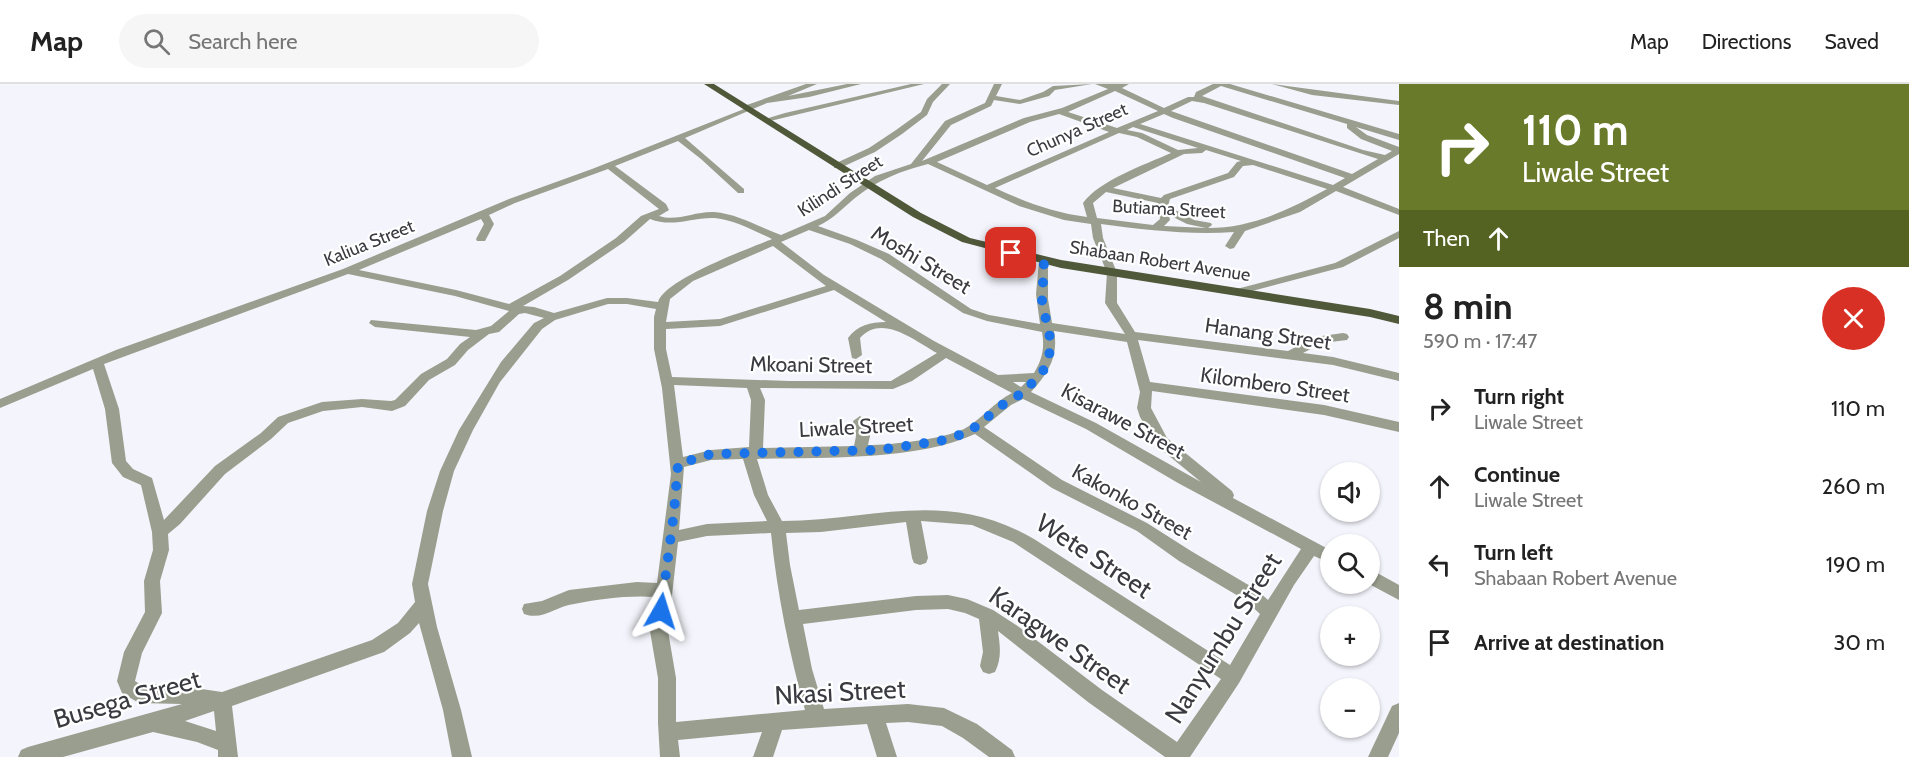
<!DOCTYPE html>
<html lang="en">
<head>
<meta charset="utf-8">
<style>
	:root { --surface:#fff; --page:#f6f6f6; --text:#222; --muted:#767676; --line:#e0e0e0 }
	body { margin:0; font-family:Cabin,sans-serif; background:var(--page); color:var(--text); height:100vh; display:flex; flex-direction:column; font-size:22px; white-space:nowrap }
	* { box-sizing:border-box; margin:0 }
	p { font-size:20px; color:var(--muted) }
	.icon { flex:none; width:33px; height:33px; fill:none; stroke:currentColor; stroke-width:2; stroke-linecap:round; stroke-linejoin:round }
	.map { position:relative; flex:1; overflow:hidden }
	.side { display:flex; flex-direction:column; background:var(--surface); width:510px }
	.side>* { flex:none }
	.banner { background:#697b2b; color:#fff; overflow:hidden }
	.tools { position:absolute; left:1320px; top:378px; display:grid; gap:12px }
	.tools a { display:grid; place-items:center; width:60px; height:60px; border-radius:50%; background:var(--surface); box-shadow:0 2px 4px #0004; font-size:30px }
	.pin { position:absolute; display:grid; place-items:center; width:51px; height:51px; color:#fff; margin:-26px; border-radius:12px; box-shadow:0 3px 9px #0006 }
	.me { position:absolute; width:66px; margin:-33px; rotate:6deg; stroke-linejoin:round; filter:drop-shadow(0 0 4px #0008) }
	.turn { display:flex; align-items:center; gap:21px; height:126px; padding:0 24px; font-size:27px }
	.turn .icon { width:78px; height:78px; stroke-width:2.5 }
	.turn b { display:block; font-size:42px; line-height:51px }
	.then { display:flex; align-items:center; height:57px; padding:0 24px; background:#0003; gap:12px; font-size:22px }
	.round { display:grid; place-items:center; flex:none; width:63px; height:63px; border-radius:32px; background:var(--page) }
	.summary { display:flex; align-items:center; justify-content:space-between; height:102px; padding:0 24px }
	h1 { font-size:36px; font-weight:800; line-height:45px }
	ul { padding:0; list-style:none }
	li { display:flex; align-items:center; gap:18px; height:78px; padding:0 24px }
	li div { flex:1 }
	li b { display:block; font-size:22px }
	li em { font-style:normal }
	header { display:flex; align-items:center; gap:36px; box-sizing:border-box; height:84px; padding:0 30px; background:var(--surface); border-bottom:2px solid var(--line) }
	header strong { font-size:28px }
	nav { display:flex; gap:33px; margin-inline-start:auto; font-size:21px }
	.search { width:420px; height:54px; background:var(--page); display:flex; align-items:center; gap:15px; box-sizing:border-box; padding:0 21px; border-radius:33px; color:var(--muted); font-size:22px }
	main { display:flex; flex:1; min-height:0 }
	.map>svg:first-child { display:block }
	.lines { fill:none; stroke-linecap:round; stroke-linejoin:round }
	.minor { fill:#999e8e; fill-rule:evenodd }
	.major { fill:#50583a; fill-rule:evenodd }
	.route { stroke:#1a73e8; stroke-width:10; stroke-dasharray:0 18 }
	.labels { text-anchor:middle; stroke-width:4.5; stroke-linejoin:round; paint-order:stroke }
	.far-street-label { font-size:18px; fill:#3a3a41; stroke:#fff }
	.street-label { font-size:21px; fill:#3a3a41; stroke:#fff }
	.near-street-label { font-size:26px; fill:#3a3a41; stroke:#fff }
</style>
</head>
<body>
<header>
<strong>Map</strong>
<div class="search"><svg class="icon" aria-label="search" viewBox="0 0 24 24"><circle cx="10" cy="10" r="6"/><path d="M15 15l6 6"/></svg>Search here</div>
<nav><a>Map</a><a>Directions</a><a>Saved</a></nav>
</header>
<main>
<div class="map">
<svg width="1399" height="673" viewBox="0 0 1399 673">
	<rect width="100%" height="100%" fill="#f4f4fc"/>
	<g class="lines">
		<!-- minor -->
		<g class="minor">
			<path d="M 806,0 L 817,0 L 788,12 L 847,0 L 861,0 L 809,13 L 767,19 L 685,54 L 744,105 L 744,109 L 738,109 L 701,75 L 678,57 L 615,82 L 666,120 L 669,126 L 659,132 C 677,138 695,127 714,128 C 738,130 759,143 781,151 L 825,132 L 850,109 L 875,92 L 911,80 L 945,37 L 985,19 L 994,0 L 1002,0 L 996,12 L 1020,16 L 1043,8 L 1053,2 L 1092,0 L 1055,6 L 1049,12 L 1020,20 L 994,16 L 991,22 L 951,41 L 922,77 L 1024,34 L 1062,24 L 1108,5 L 1095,0 L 1129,0 L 1122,4 L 1164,24 L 1188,13 L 1194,13 L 1196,8 L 1213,0 L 1230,0 L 1399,50 L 1399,56 L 1356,43 L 1367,51 L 1399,63 L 1399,70 L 1343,103 L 1399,125 L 1399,131 L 1336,107 L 1300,128 L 1245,147 L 1234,164 L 1230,165 L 1225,162 L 1234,148 C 1189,151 1146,146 1101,140 L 1103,154 L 1117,189 L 1117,219 L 1135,248 L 1288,267 L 1315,253 L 1343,249 L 1347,250 L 1349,253 L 1347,256 L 1322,259 L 1303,269 L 1333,273 L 1399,289 L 1399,297 L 1333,281 L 1138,256 L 1150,298 L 1324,321 L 1399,338 L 1399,348 L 1324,331 L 1152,307 L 1151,324 L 1167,354 L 1232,407 L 1234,411 L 1233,414 L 1330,466 L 1330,479 L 1314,472 L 1294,501 L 1239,599 L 1190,673 L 1165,673 L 1088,618 L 998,547 C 1000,562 1002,574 995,588 L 989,590 L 983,588 L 980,582 L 983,568 L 979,535 L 965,529 L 948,525 L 916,526 L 803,540 L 812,585 L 824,625 L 908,620 L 944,624 L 977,640 L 1012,666 L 1015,673 L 989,673 L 963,654 L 942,642 L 908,638 L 886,639 L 897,673 L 877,673 L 867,640 L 782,646 L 773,673 L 753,673 L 762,648 L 678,656 L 680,673 L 660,673 L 658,639 L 658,594 L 650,547 L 655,513 C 628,511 600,515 574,520 C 556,522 543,537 524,530 L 522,525 L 524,520 L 542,517 L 569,506 L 637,498 L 657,499 L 671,390 L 662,304 L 654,265 L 654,233 L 656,225 L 627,220 L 608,220 L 555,236 L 542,245 L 500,298 L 473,346 L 454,387 L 443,427 L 428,500 L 437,543 L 461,626 L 472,673 L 452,673 L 443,626 L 419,539 L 410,549 L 384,568 L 232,622 L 238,673 L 218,673 L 218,666 L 197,658 L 153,648 L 63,673 L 18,673 L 21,666 L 28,663 L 182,620 L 139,619 L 122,609 L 117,597 L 124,568 L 145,528 L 144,497 L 153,466 L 152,448 L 141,401 L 123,393 L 112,379 L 105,325 L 93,285 L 0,324 L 0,315 L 116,266 L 343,185 L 509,115 L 592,85 L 744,25 L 744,22 ZM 1221,2 L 1347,40 L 1347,44 L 1361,55 L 1392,67 L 1385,71 L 1363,66 L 1202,12 ZM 1115,7 L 1158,27 L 1117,44 L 1068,28 ZM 1192,17 L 1204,19 L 1378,75 L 1352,90 L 1171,27 ZM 1059,30 L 1109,48 L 987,101 L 937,78 L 1030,38 ZM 1164,30 L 1173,34 L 1345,94 L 1333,101 L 1140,40 ZM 1133,43 L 1198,64 L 1178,66 L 1142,49 L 1127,46 ZM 1119,49 L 1137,53 L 1171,69 C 1144,81 1100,96 1083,119 L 1087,133 C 1054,129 1025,118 995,104 ZM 1206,66 L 1241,77 L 1237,78 L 1228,89 L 1164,111 L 1161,114 L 1113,104 L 1184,70 L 1202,69 ZM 928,80 L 1019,122 L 1064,136 L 1091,140 L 1093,154 L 1107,189 L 1105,219 L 1125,250 L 1052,239 L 1048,215 L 1048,175 L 1044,174 L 1039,177 L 1036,210 L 1040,240 L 989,231 L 971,225 L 889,170 L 857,156 L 818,142 C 833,135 842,125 855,114 C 877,96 901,87 928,80 ZM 1253,81 L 1327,105 C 1289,126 1251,144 1208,144 L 1212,141 L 1211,139 L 1194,136 L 1168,122 L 1170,115 L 1234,93 L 1243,82 ZM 608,85 L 659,125 L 641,132 L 616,154 L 560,192 L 509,220 L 456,206 L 359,186 L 481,135 L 484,140 L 476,155 L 477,157 L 485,157 L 494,140 L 489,131 L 515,119 ZM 1106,108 L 1158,119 L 1160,135 L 1153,141 L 1097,134 L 1093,119 ZM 1169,131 L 1187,140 L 1206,144 L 1164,142 L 1170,136 ZM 650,135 C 673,144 692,133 715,134 C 735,136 754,147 772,155 C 748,165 665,195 658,218 L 627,214 L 607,214 L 554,229 L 534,223 L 523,222 L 568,196 L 624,158 ZM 809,146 L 850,160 L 881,175 L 963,229 L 987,237 L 1042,248 C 1045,264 1042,276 1034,289 L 998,291 L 934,257 L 824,191 L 781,158 ZM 773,162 L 826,202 L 720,235 L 666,238 L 670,215 L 693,197 ZM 348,190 L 455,212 L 509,227 L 491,242 L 476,246 L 371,236 L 369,239 L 375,243 L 470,253 L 460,260 L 447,275 L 421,290 L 395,316 L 391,317 L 362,315 L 322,318 L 278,333 L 261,349 L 215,382 L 164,436 L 152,394 L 133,385 L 126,377 L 119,325 L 104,280 ZM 834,206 L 886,238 C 870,238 858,241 848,254 L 852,274 L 856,275 L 862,271 L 860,254 C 882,229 915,257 937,269 L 891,297 L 789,297 L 672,293 L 666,265 L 666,245 L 720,242 ZM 525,229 L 544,234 L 534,239 L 501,278 L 459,346 L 440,387 L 427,427 L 412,500 L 415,518 L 398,539 L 372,556 L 222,608 L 168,600 L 141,601 L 135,597 L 142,569 L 162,529 L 160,497 L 169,466 L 168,450 L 180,440 L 225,390 L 271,355 L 288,339 L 323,327 L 362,323 L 392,327 L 405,322 L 429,296 L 455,281 L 468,266 L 489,250 L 499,248 L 519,230 ZM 1054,247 L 1127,258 L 1140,308 L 1137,324 L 1140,333 L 1157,362 L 1201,398 L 1096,339 L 1031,308 C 1048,290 1059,272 1054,247 ZM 946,274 L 1012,309 C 994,318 981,336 964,345 C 943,355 892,361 868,361 L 870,352 L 867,337 L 860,332 L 853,337 L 856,352 L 854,362 L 763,364 L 765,316 L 760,304 L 893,305 L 912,297 ZM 1013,298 L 1026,298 L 1021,303 ZM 674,301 L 747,304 L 751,316 L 749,363 L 711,366 L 683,373 ZM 1023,315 L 1086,345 L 1178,399 L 1301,465 L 1268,516 L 1257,506 L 1191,467 L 1147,439 L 1062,396 L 984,343 L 1011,321 ZM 975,350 L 1052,404 L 1137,447 L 1179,477 L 1245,516 L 1260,530 L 1230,581 L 1034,455 C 947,404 875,436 782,437 L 768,411 L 757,375 C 822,373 917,377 975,350 ZM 743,375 L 754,411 L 767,437 L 707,440 L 679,446 L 684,383 L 711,376 ZM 921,437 L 972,441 L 1013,458 L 1221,595 L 1177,658 L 1102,606 L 1019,543 L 993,526 L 967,515 L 948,511 L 916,512 L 799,526 L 790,481 L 786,449 L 821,448 L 906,438 L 912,474 L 914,479 L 920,481 L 926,479 L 928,474 ZM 771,449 C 777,509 789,568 805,626 L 676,638 L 676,594 L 668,547 L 678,458 L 707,452 ZM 214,627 L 216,647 L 185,637 Z"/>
			<path d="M 911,0 L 924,0 L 766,38 L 762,36 L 785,29 Z"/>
			<path d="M 942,0 L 950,0 L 933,18 L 927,31 L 902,50 L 875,68 L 840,84 L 834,84 L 834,80 L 869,64 L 896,46 L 921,28 L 927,15 Z"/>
			<path d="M 1272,0 L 1399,17 L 1399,21 L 1312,11 Z"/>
			<path d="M 1399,147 L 1399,154 L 1343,183 L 1237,211 L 1231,208 L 1233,206 L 1335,179 Z"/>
			<path d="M 1370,485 L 1399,501 L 1399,516 L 1369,500 Z"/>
			<path d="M 1399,619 L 1399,649 L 1388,673 L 1368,673 L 1392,622 Z"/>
		</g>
		<!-- major -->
		<path class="major" d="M 704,0 L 714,0 L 921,129 L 970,154 L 1061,176 L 1370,225 L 1399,232 L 1399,240 L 1370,233 L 1061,184 L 962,158 L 913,133 Z"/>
	</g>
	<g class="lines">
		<!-- route -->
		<path class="route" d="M 661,527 L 674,428 L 678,380 L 711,370 L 879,366 L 940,357 L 969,348 L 1006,318 L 1023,309 L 1043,287 L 1049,272 L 1051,258 L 1042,218 L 1044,177 L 1011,169"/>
	</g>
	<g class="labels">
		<!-- far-street labels -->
		<g class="far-street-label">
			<text transform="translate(1077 46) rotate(-24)" y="6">Chunya Street</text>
			<text transform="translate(840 102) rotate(-33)" y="6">Kilindi Street</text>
			<text transform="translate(1169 125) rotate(3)" y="6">Butiama Street</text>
			<text transform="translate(369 159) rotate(-22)" y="6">Kaliua Street</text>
			<text transform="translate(1160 177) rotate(9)" y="6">Shabaan Robert Avenue</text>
		</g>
		<!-- street labels -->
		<g class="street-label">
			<text transform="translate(921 176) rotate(31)" y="7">Moshi Street</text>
			<text transform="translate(1268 250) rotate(8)" y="7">Hanang Street</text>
			<text transform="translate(811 281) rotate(1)" y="7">Mkoani Street</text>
			<text transform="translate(1275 301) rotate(8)" y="7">Kilombero Street</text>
			<text transform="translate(1123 337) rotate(28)" y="7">Kisarawe Street</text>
			<text transform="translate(856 343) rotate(-3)" y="7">Liwale Street</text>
			<text transform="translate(1132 418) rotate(29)" y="7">Kakonko Street</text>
		</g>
		<!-- near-street labels -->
		<g class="near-street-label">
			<text transform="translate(1094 472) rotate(33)" y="9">Wete Street</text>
			<text transform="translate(1223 554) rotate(-58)" y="9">Nanyumbu Street</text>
			<text transform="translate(1060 556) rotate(35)" y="9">Karagwe Street</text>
			<text transform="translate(840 608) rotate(-3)" y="9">Nkasi Street</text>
			<text transform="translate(127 615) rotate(-16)" y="9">Busega Street</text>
		</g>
	</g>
</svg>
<div class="tools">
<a><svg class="icon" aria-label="sound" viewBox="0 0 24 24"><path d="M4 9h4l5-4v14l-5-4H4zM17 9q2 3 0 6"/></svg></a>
<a><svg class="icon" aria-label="search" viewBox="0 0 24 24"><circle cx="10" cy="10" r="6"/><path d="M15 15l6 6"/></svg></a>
<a>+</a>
<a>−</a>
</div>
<div class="pin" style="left:1011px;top:169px;background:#d93025"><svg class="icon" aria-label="arrive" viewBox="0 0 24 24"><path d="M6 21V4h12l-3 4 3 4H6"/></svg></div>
<svg class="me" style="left:661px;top:527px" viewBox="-20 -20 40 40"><path d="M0-17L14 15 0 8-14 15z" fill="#1a73e8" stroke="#fff" stroke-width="4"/></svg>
</div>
<section class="side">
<div class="banner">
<div class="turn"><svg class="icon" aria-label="right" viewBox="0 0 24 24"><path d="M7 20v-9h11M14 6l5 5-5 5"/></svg><div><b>110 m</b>Liwale Street</div></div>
<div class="then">Then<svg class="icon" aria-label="ahead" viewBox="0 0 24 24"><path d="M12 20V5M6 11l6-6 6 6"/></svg></div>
</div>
<div class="summary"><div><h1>8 min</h1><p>590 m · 17:47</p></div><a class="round" style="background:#d93025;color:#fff"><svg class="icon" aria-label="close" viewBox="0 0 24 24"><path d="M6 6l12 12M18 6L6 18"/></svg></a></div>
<ul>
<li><svg class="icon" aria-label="right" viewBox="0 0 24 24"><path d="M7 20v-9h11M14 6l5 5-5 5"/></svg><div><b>Turn right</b><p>Liwale Street</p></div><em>110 m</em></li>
<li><svg class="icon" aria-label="ahead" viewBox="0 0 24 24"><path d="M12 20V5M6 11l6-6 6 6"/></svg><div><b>Continue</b><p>Liwale Street</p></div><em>260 m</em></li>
<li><svg class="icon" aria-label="left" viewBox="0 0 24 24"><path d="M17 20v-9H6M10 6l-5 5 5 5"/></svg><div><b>Turn left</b><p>Shabaan Robert Avenue</p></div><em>190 m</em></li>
<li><svg class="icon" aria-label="arrive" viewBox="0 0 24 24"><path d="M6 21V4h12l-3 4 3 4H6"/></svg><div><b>Arrive at destination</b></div><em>30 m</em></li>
</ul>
</section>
</main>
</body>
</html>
